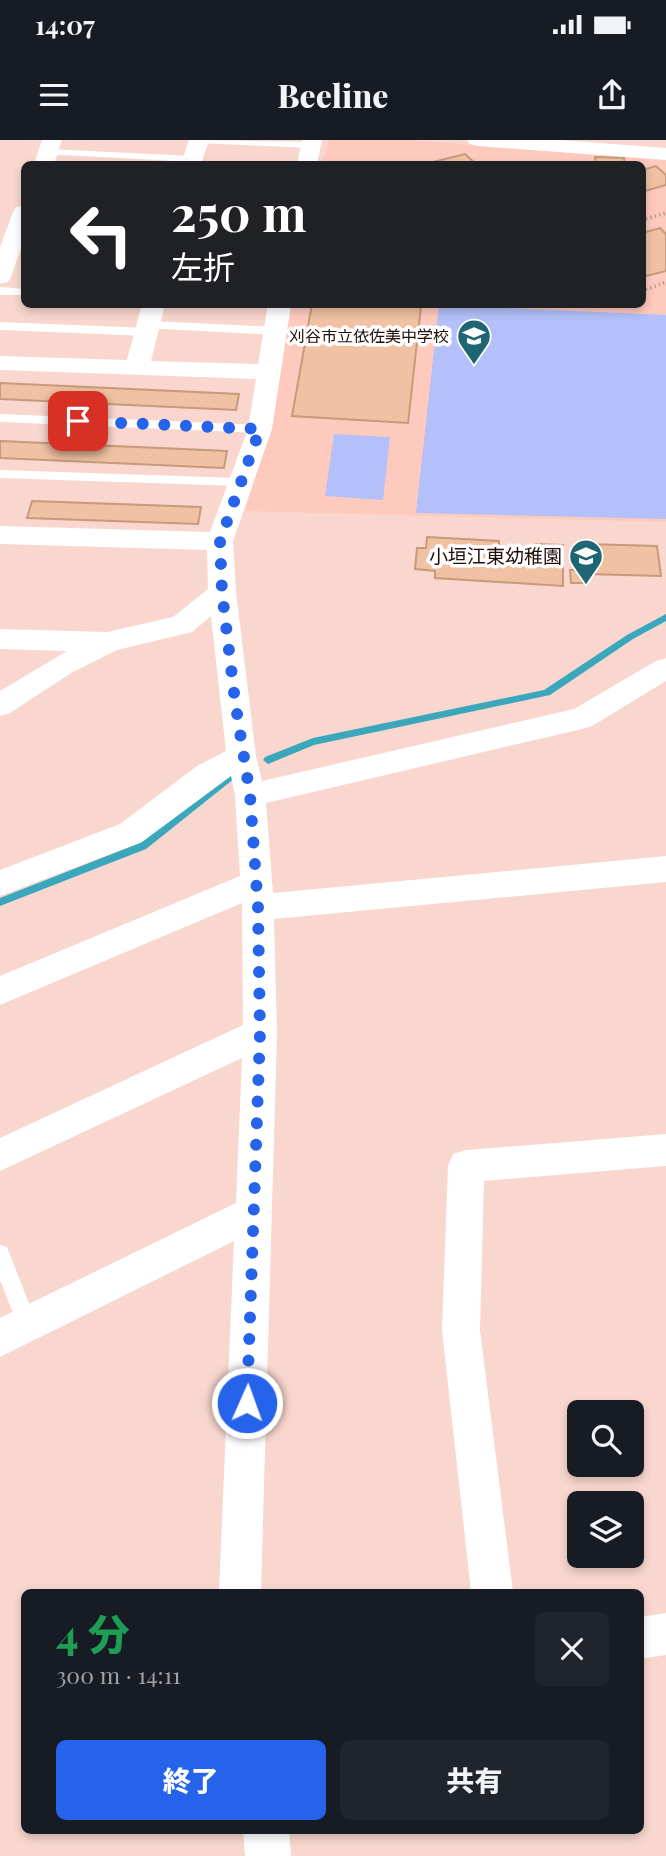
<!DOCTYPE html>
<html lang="ja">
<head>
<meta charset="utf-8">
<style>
	:root { --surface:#171b24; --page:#20242c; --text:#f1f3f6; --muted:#9ea1a6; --accent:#2563eb }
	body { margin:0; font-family:"Playfair Display","Noto Sans JP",serif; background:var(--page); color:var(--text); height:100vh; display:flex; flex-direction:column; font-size:26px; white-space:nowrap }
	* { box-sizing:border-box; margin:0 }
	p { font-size:23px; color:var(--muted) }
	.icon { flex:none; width:38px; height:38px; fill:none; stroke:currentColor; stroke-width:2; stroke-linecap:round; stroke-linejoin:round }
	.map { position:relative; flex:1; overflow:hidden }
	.panel { position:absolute; left:21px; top:1449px; width:623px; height:245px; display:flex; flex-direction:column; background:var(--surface); border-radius:10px; box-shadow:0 4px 10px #0003 }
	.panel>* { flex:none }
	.hud { position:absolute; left:21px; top:21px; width:625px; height:147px; border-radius:10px; box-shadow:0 4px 10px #0003; background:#202124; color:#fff; overflow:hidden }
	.fabs { position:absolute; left:567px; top:1260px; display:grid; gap:14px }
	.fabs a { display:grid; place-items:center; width:77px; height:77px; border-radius:10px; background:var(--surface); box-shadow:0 4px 10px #0003; font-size:35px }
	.pin { position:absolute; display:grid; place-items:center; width:60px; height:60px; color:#fff; margin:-30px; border-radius:14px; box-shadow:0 4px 10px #0006 }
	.me { position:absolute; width:77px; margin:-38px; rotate:2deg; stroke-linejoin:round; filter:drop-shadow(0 0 5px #0008) }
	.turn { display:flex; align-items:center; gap:24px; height:147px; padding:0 35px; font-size:32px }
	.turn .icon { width:91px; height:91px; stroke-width:2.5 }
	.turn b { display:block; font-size:49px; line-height:60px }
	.round { display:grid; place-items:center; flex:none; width:74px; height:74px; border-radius:10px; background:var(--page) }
	.head { display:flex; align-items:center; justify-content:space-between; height:119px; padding:0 35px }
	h1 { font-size:42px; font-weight:800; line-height:52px; color:#1e9e55 }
	.cta { display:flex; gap:14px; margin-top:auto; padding:14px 35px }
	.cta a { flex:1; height:80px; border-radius:10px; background:var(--accent); color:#fff; font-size:28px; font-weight:800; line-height:80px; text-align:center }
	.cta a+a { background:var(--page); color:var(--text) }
	.status { display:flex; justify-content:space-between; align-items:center; height:49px; padding:0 35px; background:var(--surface); direction:ltr }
	.status svg { height:19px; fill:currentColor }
	header { display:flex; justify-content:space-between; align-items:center; height:91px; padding:0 35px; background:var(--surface); font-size:32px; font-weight:800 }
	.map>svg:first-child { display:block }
	.built { fill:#fecabd }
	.green { fill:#b3c0f9 }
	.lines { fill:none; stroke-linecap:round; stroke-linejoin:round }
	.stream { fill:#3ba7bd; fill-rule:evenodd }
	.building { fill:#f0c1a2; stroke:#c79a7c; stroke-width:2 }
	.path { stroke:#a58881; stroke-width:3.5; stroke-dasharray:1 3.5; stroke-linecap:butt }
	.lane { fill:#fff; fill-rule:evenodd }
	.street { fill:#fff; fill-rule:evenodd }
	.route { stroke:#2563eb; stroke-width:12; stroke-dasharray:0 21.6 }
	.labels { text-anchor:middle; stroke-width:7; stroke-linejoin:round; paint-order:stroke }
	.far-poi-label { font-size:16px; fill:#210e0a; stroke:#fff; text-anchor:end }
	.poi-label { font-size:19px; fill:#210e0a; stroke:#fff; text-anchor:end }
</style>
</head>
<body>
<div class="status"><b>14:07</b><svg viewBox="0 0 49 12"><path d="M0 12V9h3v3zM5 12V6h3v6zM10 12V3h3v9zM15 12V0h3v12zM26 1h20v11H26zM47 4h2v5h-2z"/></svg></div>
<header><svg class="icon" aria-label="menu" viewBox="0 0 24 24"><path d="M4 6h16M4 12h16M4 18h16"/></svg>Beeline<svg class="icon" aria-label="share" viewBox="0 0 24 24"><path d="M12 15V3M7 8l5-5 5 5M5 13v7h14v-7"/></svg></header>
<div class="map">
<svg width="666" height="1716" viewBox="0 0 666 1716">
	<rect width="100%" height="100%" fill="#f9d7ce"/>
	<!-- built -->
	<path class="built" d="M 408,0 L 666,19 L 666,382 L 245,371 L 272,286 L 292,165 L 642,164 L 642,24 L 322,24 L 329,0 Z"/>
	<!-- green -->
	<g class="green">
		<path d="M 439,165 L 666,175 L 666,379 L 416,373 Z"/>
		<path d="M 334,294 L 390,297 L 383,360 L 325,356 Z"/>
	</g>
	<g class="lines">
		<!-- stream -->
		<g class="stream">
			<path d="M 666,474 L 666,481 L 633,499 L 550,555 L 314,605 L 268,624 L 263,620 L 265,617 L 313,598 L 544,550 L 627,495 Z"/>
			<path d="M 232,631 L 237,635 L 235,638 L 146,709 L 0,766 L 0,758 L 140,703 Z"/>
		</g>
	</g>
	<!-- building -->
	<g class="building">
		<path d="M 465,14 L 476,24 L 425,24 Z"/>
		<path d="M 595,17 L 624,18 L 625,24 L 596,24 Z"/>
		<path d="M 656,26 L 666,35 L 666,45 L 642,52 L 642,30 Z"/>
		<path d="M 660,88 L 666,94 L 666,131 L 642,137 L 642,93 Z"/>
		<path d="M 312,164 L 421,166 L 408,283 L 292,276 Z"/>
		<path d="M 0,243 L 239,254 L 236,270 L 0,259 Z"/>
		<path d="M 0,301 L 227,311 L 224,328 L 0,318 Z"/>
		<path d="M 32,361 L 201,367 L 198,384 L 27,378 Z"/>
		<path d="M 427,397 L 499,401 L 499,409 L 535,411 L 535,404 L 563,405 L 563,446 L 435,438 L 435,431 L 415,429 L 417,408 L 426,408 Z"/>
		<path d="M 585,404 L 657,406 L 661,436 L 587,434 Z"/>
		<path d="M 570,430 L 584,430 L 585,443 L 571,443 Z"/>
	</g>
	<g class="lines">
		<!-- path -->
		<g class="path">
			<path d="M 642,80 L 666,73"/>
			<path d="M 642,151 L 666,142"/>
		</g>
		<!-- lane -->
		<g class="lane">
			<path d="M 193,0 L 311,2 L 316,5 L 311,8 L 198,3 Z"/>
			<path d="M 48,9 L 192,16 L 197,19 L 192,22 L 44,14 L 43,12 Z"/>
			<path d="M 0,147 L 24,149 L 24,155 L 0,155 Z"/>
			<path d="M 150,181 L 276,187 L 282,191 L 276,195 L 146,188 L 146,182 Z"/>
			<path d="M 0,182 L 147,188 L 153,192 L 147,196 L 0,190 Z"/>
			<path d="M 0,274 L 260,285 L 267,289 L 260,293 L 0,282 Z"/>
			<path d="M 0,330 L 240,338 L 247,342 L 240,346 L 0,338 Z"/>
			<path d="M 0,1105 L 7,1107 L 37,1184 L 34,1191 L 27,1194 L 20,1191 L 0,1140 Z"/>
		</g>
		<!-- street -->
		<g class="street">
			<path d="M 42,0 L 62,0 L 54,24 L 34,24 Z"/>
			<path d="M 189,0 L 209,1 L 201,24 L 181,24 Z"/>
			<path d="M 302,0 L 322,0 L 317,24 L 297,24 Z"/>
			<path d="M 467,0 L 560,0 L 666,8 L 666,20 L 477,6 L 470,4 Z"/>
			<path d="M 24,66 L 24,100 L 11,137 L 8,142 L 0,144 L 0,107 L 13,72 L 16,67 Z"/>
			<path d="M 142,164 L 165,164 L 151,221 L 258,224 L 268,164 L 291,164 L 272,289 L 233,401 L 236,452 L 256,616 L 262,641 L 574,569 L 656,521 L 666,518 L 666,541 L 592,586 L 582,589 L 266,663 L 273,753 L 666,716 L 666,742 L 274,779 L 277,893 L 261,1452 L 219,1452 L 234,1101 L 0,1217 L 0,1178 L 236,1063 L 242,918 L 0,1031 L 0,998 L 243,885 L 242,763 L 0,865 L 0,836 L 240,736 L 235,655 L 231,636 L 142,702 L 0,756 L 0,730 L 120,684 L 197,626 L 226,611 L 211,476 L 192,492 L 117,510 L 71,533 L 10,573 L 0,576 L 0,551 L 67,511 L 0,509 L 0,489 L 107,492 L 173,477 L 208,449 L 207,410 L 0,404 L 0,386 L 210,392 L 248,289 L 256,239 L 0,230 L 0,216 L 127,220 Z"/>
			<path d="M 666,994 L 666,1026 L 484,1041 L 480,1190 L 513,1452 L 471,1452 L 442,1190 L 448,1026 L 453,1014 L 466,1010 Z"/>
			<path d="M 666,1473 L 666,1515 L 640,1519 L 640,1477 Z"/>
			<path d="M 243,1690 L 289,1690 L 291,1716 L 245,1716 Z"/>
		</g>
	</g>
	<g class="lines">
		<!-- route -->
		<path class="route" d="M 78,281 L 260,289 L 220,401 L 222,452 L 235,561 L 250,655 L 258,767 L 260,893 L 247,1263"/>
	</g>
	<!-- icons -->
	<defs>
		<g id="school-pin" transform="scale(1.75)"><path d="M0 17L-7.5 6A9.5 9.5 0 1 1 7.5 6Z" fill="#1f6675" stroke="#fff"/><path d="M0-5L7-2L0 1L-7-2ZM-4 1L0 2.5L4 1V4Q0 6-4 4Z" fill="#fff"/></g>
	</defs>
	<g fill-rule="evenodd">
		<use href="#school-pin" x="474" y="196"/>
		<use href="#school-pin" x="586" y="416"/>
	</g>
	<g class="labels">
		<!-- far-poi labels -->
		<g class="far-poi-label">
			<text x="449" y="202">刈谷市立依佐美中学校</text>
		</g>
		<!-- poi labels -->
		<g class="poi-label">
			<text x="562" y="423">小垣江東幼稚園</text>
		</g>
	</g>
</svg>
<div class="fabs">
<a><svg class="icon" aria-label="search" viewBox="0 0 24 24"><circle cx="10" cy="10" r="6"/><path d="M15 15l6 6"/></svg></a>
<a><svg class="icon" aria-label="layers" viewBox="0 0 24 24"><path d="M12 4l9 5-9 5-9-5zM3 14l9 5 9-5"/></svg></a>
</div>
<div class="pin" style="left:78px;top:281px;background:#d93025"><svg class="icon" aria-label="arrive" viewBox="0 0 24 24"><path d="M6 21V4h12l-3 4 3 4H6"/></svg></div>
<svg class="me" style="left:247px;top:1263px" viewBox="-20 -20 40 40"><circle r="17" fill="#2563eb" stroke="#fff" stroke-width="3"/><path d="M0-11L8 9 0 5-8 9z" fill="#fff"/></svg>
<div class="hud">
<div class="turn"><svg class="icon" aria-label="left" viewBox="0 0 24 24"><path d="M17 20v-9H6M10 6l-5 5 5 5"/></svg><div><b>250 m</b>左折</div></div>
</div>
<section class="panel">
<div class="head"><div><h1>4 分</h1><p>300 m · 14:11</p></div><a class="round"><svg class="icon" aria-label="close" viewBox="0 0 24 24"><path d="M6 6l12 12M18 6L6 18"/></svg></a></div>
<div class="cta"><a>終了</a><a>共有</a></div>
</section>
</div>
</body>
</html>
